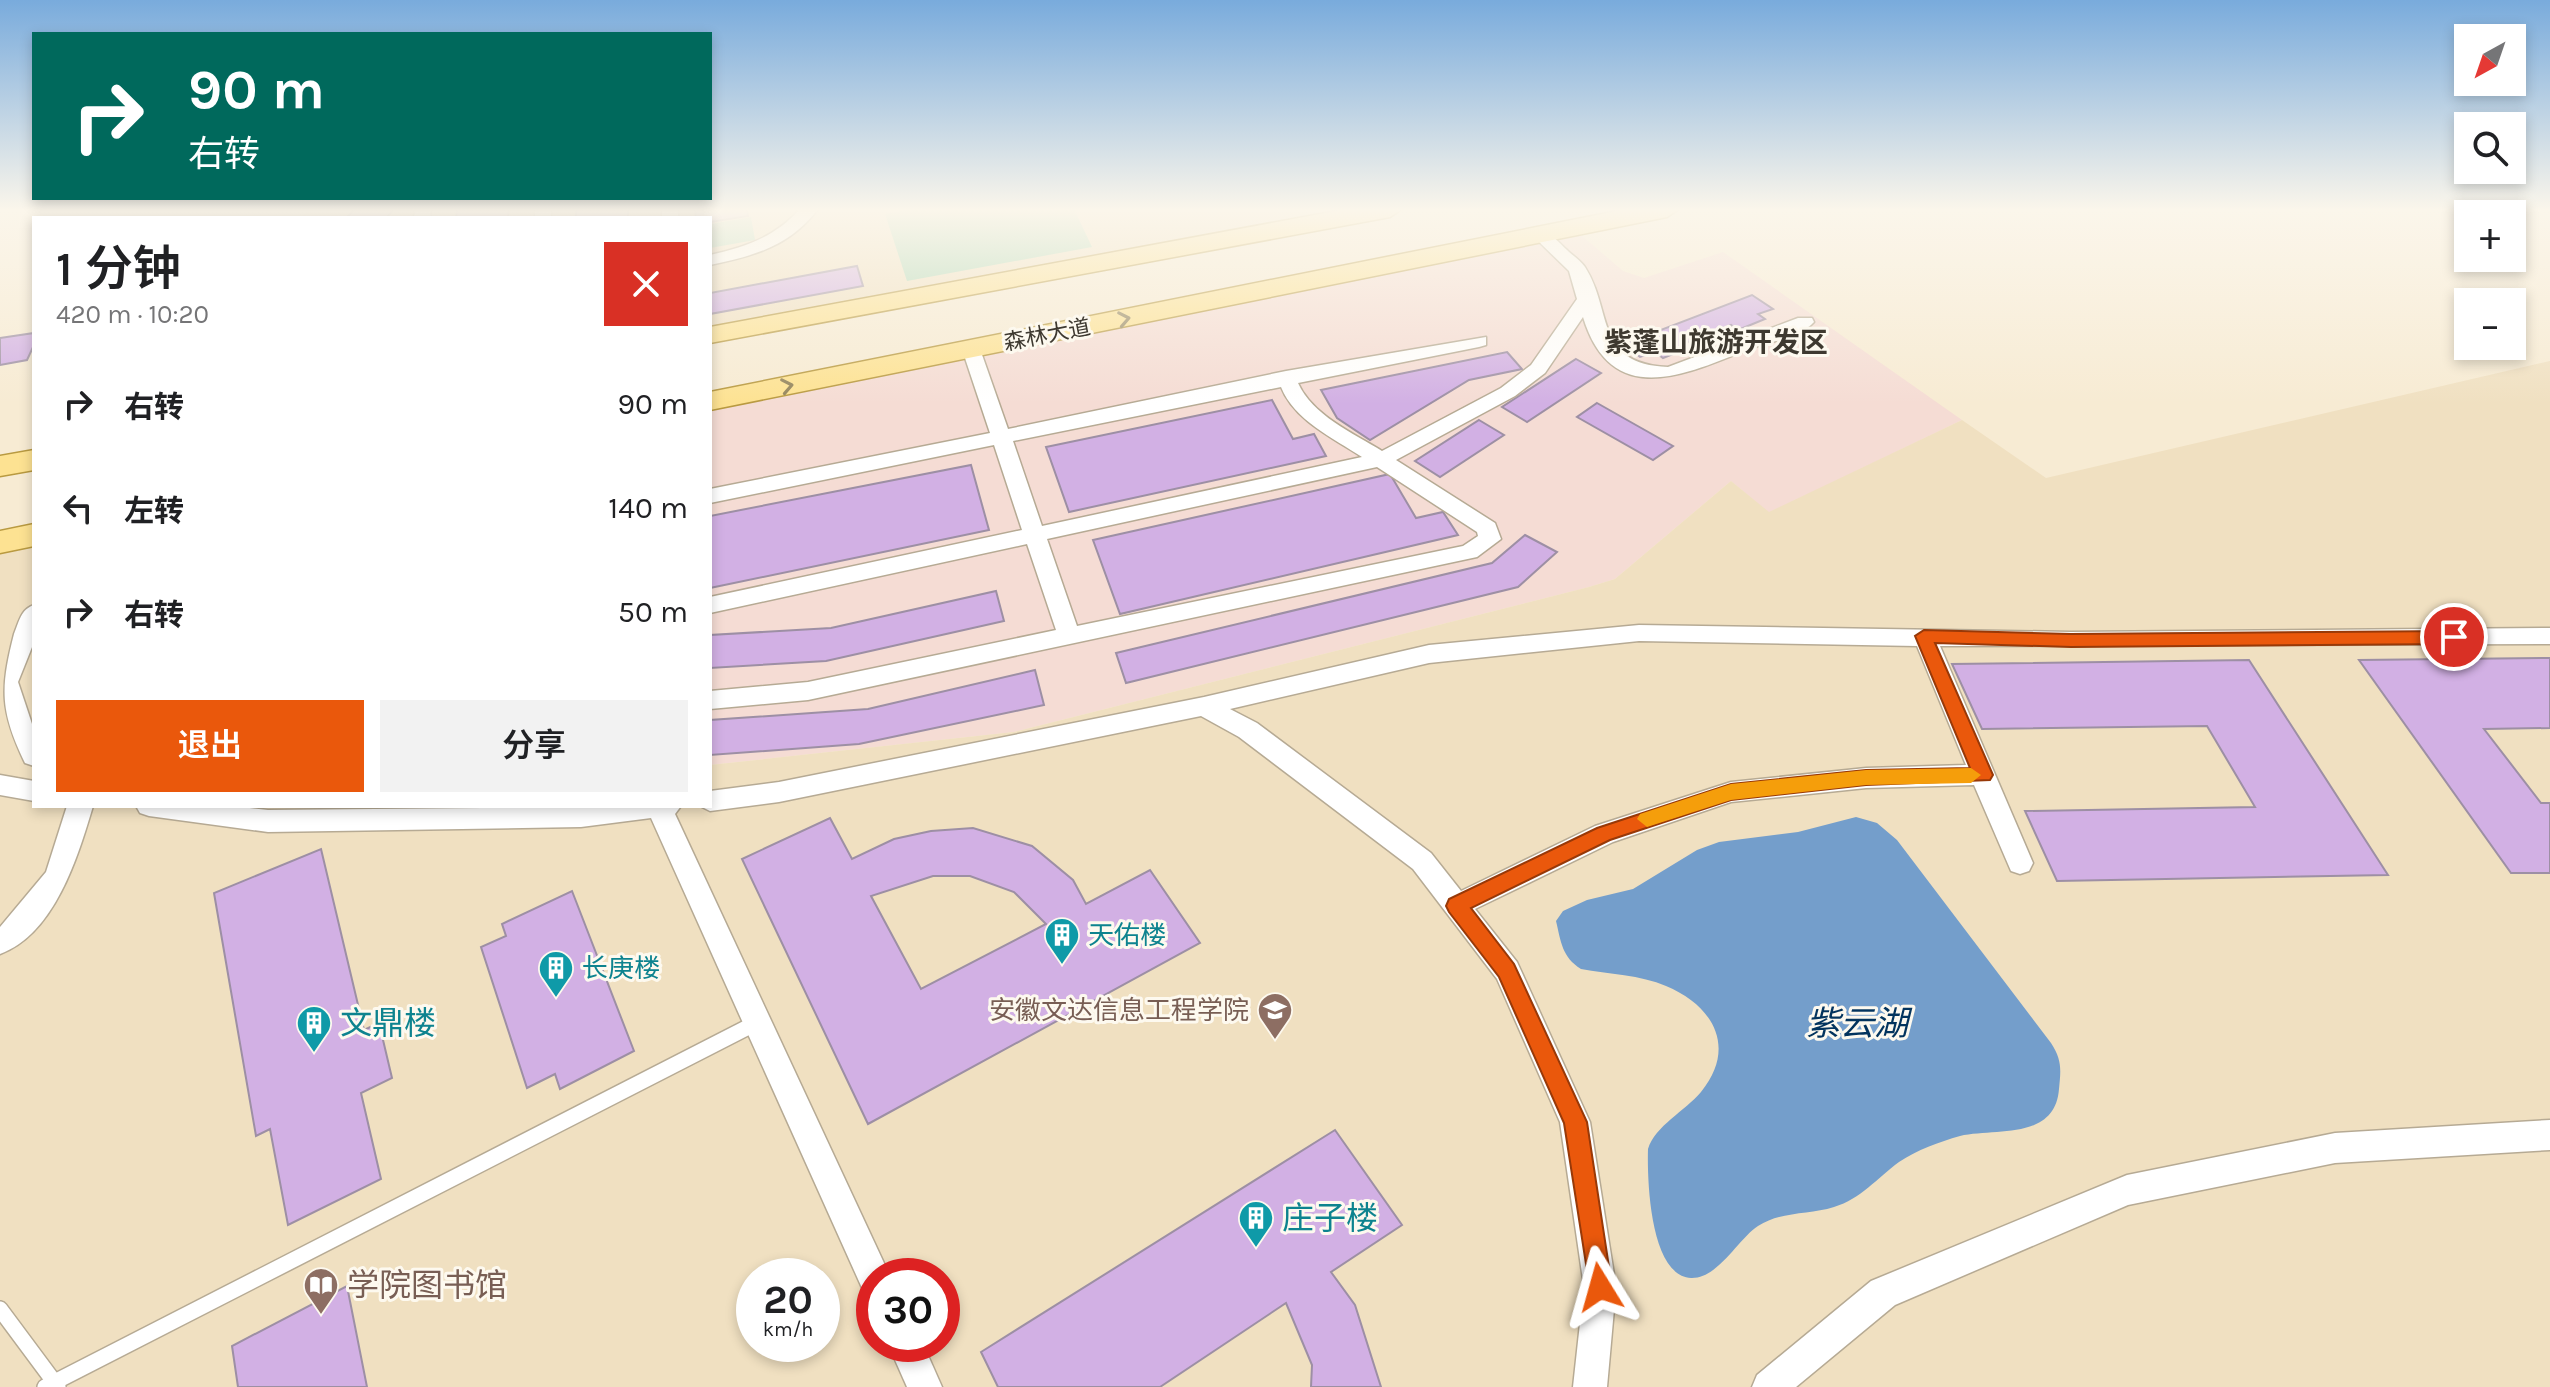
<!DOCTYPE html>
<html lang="zh">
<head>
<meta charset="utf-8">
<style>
	:root { --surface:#fff; --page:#f2f2f2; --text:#202124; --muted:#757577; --accent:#ea580c }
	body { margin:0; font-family:Karla,"Noto Sans SC",sans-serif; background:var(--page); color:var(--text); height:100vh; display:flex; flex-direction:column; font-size:30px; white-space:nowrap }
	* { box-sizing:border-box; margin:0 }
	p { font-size:26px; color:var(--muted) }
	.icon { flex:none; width:44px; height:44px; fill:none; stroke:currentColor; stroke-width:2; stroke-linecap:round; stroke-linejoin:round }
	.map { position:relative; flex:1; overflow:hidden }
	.panel { position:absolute; left:32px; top:216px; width:680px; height:592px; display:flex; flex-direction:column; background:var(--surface); border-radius:0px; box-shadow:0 4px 12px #0003 }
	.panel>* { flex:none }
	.guide { position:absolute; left:32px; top:32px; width:680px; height:168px; border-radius:0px; box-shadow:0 4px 12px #0003; background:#00695c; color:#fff; overflow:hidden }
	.needle { width:52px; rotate:220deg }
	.tools { position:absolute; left:2454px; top:24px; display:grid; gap:16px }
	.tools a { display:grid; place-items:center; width:72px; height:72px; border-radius:0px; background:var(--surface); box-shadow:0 4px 12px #0003; font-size:40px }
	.speed { position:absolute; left:736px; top:1258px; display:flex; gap:16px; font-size:40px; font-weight:700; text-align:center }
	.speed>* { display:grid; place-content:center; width:104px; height:104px; border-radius:50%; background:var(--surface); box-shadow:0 4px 12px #0003; line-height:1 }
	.speed small { font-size:20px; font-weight:400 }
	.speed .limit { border:12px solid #d22; background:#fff; color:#111 }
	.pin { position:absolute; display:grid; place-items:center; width:68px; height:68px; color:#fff; margin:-34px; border:4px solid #fff; border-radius:50%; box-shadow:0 2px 8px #0007 }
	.me { position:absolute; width:88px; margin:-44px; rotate:352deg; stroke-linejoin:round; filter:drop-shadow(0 0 6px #0008) }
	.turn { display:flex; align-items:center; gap:28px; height:168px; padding:0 24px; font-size:36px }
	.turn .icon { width:104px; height:104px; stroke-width:2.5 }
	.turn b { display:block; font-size:56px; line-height:68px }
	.round { display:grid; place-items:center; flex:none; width:84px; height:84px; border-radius:0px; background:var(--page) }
	.headline { display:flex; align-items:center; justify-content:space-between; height:136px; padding:0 24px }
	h1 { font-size:48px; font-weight:600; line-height:60px }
	.cta { display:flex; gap:16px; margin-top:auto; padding:16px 24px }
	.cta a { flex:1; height:92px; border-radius:0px; background:var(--accent); color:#fff; font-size:32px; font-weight:600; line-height:92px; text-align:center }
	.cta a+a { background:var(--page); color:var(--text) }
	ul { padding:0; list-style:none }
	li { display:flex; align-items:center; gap:24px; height:104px; padding:0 24px }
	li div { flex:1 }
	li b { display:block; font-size:30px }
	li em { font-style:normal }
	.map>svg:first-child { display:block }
	.commercial { fill:#f5dcd4 }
	.built { fill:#f0e0c1; fill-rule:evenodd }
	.green { fill:#aad7b6 }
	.water { fill:#749ecb }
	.building { fill:#d2b0e4; stroke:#9d8fa4; stroke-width:2; fill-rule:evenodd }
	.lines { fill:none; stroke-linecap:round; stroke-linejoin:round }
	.service-casing { stroke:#b6aa94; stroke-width:18 }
	.minor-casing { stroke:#b6aa94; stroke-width:3 }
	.primary-casing { stroke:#b99a41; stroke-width:3 }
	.service { stroke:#fff; stroke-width:15 }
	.minor { fill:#fff; fill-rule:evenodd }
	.primary { fill:#fde292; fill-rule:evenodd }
	.oneway { stroke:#94855c }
	.route { fill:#ea580c; stroke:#983908; stroke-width:2 }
	.slow { fill:#f59e0b }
	.labels { text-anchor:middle; stroke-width:6; stroke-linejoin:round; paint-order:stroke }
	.far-street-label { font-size:22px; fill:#3e3930; stroke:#fdf9ef }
	.culture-label { font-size:26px; fill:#0d838f; stroke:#fdf9ef; text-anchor:start }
	.education-label { font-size:26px; fill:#785e54; stroke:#fdf9ef; text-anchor:end }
	.far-district-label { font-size:28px; font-weight:bold; fill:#3e3930; stroke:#fdf9ef }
	.near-culture-label { font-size:32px; fill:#0d838f; stroke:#fdf9ef; text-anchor:start }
	.near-education-label { font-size:32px; fill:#785e54; stroke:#fdf9ef; text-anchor:start }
	.near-water-label { font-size:34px; font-style:italic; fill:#03345e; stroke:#fdf9ef }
</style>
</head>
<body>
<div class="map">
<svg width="2550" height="1387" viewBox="0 0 2550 1387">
	<rect width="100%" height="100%" fill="#f7ebd3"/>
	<!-- commercial -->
	<path class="commercial" d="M 1574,229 L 1623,271 L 1644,278 L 1723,252 L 1962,420 L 1769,513 L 1731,481 L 1615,579 L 1589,587 L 1014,732 L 710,765 L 710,401 Z"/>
	<!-- built -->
	<g class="built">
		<path d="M 308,209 L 1390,209 L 710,335 L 710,218 L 301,218 Z"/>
		<path d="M 2550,361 L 2550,1387 L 0,1387 L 0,542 L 34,535 L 34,806 L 710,806 L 710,765 L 1014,732 L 1589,587 L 1615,579 L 1731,481 L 1769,512 L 1962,420 L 2046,478 ZM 754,1276 L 822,1276 L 822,1344 L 754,1344 ZM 874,1276 L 942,1276 L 942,1344 L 874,1344 Z"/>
	</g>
	<!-- green -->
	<g class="green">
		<path d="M 911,209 L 1074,209 L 1092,247 L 907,281 L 885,214 Z"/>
		<path d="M 751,217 L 755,240 L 710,248 L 710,224 Z"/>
	</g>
	<!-- water -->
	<path class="water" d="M 1856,817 L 1877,823 L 1897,840 L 2051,1043 C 2062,1060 2061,1069 2059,1089 C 2055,1141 1995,1128 1960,1136 C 1939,1142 1917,1150 1899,1162 C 1877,1178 1861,1199 1834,1207 C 1809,1215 1781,1211 1758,1226 C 1738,1239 1718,1279 1691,1278 C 1650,1276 1647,1180 1648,1149 C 1655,1126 1685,1111 1701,1092 C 1737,1048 1714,1006 1666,986 C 1641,975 1608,974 1581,969 C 1562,957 1561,942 1556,921 L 1563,911 L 1587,900 L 1633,889 L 1697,850 L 1719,842 L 1798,832 Z"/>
	<!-- building -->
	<g class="building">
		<path d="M 355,209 L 394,209 L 386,218 L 346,218 Z"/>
		<path d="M 457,209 L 509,209 L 508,218 L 456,218 Z"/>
		<rect x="576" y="209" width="52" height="9"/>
		<path d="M 695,209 L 747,209 L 748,216 L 710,222 L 710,218 L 696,218 Z"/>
		<path d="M 857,266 L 863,286 L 710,314 L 710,293 Z"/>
		<path d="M 1752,295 L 1773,309 L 1758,314 L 1765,319 L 1738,330 L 1731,325 L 1683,344 L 1688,348 L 1663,358 L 1655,352 L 1640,357 L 1624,344 Z"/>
		<path d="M 34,333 L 34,345 L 27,360 L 0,365 L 0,338 Z"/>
		<path d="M 1507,352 L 1522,369 L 1469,380 L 1370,440 L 1337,418 L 1321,390 Z"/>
		<path d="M 1576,359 L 1601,373 L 1527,422 L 1502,407 Z"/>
		<path d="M 1272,400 L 1293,439 L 1314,434 L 1326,456 L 1069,512 L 1046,447 Z"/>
		<path d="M 1597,403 L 1673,446 L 1653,460 L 1577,417 Z"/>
		<path d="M 1479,420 L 1504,435 L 1440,477 L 1415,461 Z"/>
		<path d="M 971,465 L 989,530 L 710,588 L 710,516 Z"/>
		<path d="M 1390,474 L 1416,518 L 1443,512 L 1458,535 L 1120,614 L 1093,540 Z"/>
		<path d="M 1525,535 L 1557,552 L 1518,587 L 1126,683 L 1116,653 L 1492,563 Z"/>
		<path d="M 996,591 L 1004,621 L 826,661 L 710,668 L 710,635 L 831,628 Z"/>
		<path d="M 2550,658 L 2550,728 L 2484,729 L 2541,803 L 2550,803 L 2550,873 L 2511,873 L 2359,660 Z"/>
		<path d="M 2249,660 L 2388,875 L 2057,881 L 2025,811 L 2255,807 L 2207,726 L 1982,729 L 1952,664 Z"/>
		<path d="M 1035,670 L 1044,705 L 859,744 L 710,755 L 710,720 L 868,709 Z"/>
		<path d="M 830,818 L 852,859 L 894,839 L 931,831 L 973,828 L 1032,846 L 1073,880 L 1086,904 L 1150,870 L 1200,943 L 868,1124 L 742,859 ZM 933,876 L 970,876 L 1014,892 L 1046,924 L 921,989 L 871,896 Z"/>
		<path d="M 321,849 L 364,1030 L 379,1023 L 392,1078 L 361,1093 L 381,1179 L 288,1225 L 270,1129 L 256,1136 L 214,893 Z"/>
		<path d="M 572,891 L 634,1051 L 560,1089 L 555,1074 L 527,1088 L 481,947 L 506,936 L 502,924 Z"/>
		<path d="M 1335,1130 L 1402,1225 L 1331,1272 L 1355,1305 L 1381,1387 L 1311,1387 L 1312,1365 L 1286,1303 L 1160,1387 L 998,1387 L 981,1352 Z"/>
		<path d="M 347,1286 L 367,1387 L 238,1387 L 232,1346 Z"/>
	</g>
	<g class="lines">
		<!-- service casing -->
		<g class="service-casing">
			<g id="service">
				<path d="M 0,1309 L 58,1387"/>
				<path d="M 45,1387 L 758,1022"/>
			</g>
		</g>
		<!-- minor casing -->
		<g class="minor-casing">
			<g id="minor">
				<path d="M 415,209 L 431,209 L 430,218 L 414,218 Z"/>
				<rect x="535" y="209" width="16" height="9"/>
				<rect x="662" y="209" width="16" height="9"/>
				<path d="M 800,209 L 818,209 C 790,246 754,256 710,265 L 710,255 C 746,247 775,237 800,209 Z"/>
				<path d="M 1542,231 C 1552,233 1559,243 1567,250 C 1572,255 1581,261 1585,267 C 1613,311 1594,364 1668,367 L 1798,318 L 1812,318 L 1814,322 C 1802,336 1770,342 1752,348 C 1688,373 1612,412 1583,317 L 1545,373 L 1515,396 L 1396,460 L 1495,523 L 1501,539 L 1477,557 L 808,700 L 710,709 L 710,691 L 808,682 L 1056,630 L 1027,544 L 710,613 L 710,597 L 1022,530 L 994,445 L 710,503 L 710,489 L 990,433 L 962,349 L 971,343 L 980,349 L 1008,429 L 1286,371 L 1486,337 L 1486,345 L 1479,347 L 1298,383 C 1312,415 1353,433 1382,451 L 1501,388 L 1531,365 L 1577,299 L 1569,271 L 1533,236 ZM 1281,387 C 1294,420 1333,438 1362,457 L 1042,526 L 1013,441 ZM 1377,467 L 1477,532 L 1478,536 L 1463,546 L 1077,626 L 1047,539 Z"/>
				<path d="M 34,605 L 34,642 L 18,682 L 34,730 L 34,766 L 25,763 C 0,711 0,689 14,634 C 19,622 21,609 34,605 Z"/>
				<path d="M 1639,625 L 2071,632 L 2550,628 L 2550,644 L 1940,646 L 2033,863 L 2029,871 L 2020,874 L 2011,871 L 1974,785 L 1866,788 L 1731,802 L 1613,842 L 1475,909 L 1517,962 L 1590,1122 L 1616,1287 L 1607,1387 L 1573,1387 L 1584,1287 L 1560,1122 L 1497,979 L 1413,869 L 1239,737 L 1201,716 L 779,802 L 710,811 L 700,806 L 710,806 L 710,791 L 779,782 L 1204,697 L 1429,645 ZM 1639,641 L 1917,646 L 1966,765 L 1866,768 L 1731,782 L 1595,826 L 1461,891 L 1431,853 L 1257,723 L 1230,709 L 1429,663 Z"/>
				<path d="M 0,775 L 34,781 L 34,801 L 0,795 Z"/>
				<path d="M 67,806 L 93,806 C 78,856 55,934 0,954 L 0,927 L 46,872 Z"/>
				<path d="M 136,806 L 232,806 L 268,810 L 681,806 L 675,814 L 890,1276 L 874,1276 L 874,1292 L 862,1288 L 651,818 L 581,827 L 268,832 L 149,816 L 140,813 Z"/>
				<path d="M 2550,1120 L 2550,1150 L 2335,1163 L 2128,1205 L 1895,1305 L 1796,1387 L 1752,1387 L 1757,1375 L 1871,1281 L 2127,1175 L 2335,1133 Z"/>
				<path d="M 888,1344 L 923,1344 L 942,1387 L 907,1387 Z"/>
			</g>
		</g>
		<!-- primary casing -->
		<g class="primary-casing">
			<g id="primary">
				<path d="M 1347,209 L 1402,209 L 1390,217 L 710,343 L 710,327 Z"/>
				<path d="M 1627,209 L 1679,209 L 1667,217 L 710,410 L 710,392 Z"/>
				<path d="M 34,450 L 34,470 L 0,476 L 0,456 Z"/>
				<path d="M 34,524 L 34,546 L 0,553 L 0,531 Z"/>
			</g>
		</g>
		<!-- service -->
		<use href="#service" class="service"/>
		<!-- minor -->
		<use href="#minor" class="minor"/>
		<!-- primary -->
		<use href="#primary" class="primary"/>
	</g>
	<!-- one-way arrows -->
	<defs><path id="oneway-chevron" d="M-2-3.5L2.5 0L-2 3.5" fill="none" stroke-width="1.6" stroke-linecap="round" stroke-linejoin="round" transform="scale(2)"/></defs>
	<g class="oneway">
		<use href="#oneway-chevron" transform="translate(1124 319) rotate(-11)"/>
		<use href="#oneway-chevron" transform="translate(787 386) rotate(-11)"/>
	</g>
	<!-- sky -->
	<linearGradient id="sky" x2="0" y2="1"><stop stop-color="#79abdc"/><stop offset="0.52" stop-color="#fbf6eb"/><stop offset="1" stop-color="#fbf6eb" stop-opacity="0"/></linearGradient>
	<rect width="2550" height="404" fill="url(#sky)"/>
	<!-- route -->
	<path class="route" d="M 1924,630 L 2071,634 L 2454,631 L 2463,637 L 2454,644 L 2071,647 L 1935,643 L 1993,775 L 1990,780 L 1866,785 L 1731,800 L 1610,840 L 1471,908 L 1514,964 L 1587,1122 L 1612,1287 L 1609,1296 L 1600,1300 L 1591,1296 L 1564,1123 L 1499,977 L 1449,912 L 1446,906 L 1449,899 L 1597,828 L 1731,784 L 1866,770 L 1970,768 L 1915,636 Z"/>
	<!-- slow -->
	<path class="slow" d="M 1971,768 L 1981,775 L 1971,783 L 1866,785 L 1731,800 L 1647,827 L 1637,819 L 1640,814 L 1731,784 L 1866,770 Z"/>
	<!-- icons -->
	<defs>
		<g id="building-pin" transform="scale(1.8)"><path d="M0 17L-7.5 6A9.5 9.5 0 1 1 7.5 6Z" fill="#0f9aa8" stroke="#fdf9ef"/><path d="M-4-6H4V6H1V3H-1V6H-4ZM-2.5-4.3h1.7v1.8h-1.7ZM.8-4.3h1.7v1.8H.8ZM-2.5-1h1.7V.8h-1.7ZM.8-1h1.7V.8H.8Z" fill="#fff"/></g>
		<g id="university-pin" transform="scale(1.8)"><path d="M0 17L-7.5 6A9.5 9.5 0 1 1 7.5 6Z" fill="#8d6e63" stroke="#fdf9ef"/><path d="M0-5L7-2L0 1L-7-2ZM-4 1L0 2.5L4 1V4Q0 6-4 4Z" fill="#fff"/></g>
		<g id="library-pin" transform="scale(1.8)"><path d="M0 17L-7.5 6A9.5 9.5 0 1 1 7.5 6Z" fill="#8d6e63" stroke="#fdf9ef"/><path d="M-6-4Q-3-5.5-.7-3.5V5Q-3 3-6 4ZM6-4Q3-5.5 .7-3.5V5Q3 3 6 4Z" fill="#fff"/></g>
	</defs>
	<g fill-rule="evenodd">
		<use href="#building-pin" x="1062" y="935"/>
		<use href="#building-pin" x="556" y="968"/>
		<use href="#university-pin" x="1275" y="1010"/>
		<use href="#building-pin" x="314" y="1023"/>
		<use href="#building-pin" x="1256" y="1218"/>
		<use href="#library-pin" x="321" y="1285"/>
	</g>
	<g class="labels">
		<!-- far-street labels -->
		<g class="far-street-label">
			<text transform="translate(1047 334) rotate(-11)" y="8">森林大道</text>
		</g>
		<!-- culture labels -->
		<g class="culture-label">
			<text x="1088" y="944">天佑楼</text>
			<text x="582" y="977">长庚楼</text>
		</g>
		<!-- education labels -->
		<g class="education-label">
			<text x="1249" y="1019">安徽文达信息工程学院</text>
		</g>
		<!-- far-district labels -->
		<g class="far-district-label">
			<text x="1716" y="352">紫蓬山旅游开发区</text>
		</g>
		<!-- near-culture labels -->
		<g class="near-culture-label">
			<text x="340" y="1034">文鼎楼</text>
			<text x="1282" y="1229">庄子楼</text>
		</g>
		<!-- near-education labels -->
		<g class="near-education-label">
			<text x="347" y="1296">学院图书馆</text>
		</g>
		<!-- near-water labels -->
		<g class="near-water-label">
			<text x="1857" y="1035">紫云湖</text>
		</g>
	</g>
</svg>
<div class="tools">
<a><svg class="needle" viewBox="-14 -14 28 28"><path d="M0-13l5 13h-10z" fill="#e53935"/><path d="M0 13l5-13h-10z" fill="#757577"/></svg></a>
<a><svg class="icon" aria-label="search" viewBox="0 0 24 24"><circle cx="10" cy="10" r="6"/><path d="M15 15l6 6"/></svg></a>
<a>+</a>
<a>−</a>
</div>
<div class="speed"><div>20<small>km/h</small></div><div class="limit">30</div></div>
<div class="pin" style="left:2454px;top:637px;background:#d93025"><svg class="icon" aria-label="arrive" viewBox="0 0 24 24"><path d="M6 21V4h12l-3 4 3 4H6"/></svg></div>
<svg class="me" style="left:1600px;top:1287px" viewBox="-20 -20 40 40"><path d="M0-17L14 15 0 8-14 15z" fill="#ea580c" stroke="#fff" stroke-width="4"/></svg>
<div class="guide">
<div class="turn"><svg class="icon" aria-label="right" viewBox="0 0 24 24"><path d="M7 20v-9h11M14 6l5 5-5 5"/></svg><div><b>90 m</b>右转</div></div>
</div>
<section class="panel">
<div class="headline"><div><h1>1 分钟</h1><p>420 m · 10:20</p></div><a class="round" style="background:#d93025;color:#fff"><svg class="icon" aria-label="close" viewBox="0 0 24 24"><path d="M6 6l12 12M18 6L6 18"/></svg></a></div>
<ul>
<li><svg class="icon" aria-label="right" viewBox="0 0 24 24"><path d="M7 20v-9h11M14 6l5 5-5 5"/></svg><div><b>右转</b></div><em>90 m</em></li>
<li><svg class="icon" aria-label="left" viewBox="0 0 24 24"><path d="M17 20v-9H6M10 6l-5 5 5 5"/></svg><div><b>左转</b></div><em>140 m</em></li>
<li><svg class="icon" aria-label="right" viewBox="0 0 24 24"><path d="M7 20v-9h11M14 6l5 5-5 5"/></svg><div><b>右转</b></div><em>50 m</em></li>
</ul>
<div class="cta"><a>退出</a><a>分享</a></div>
</section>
</div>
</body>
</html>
